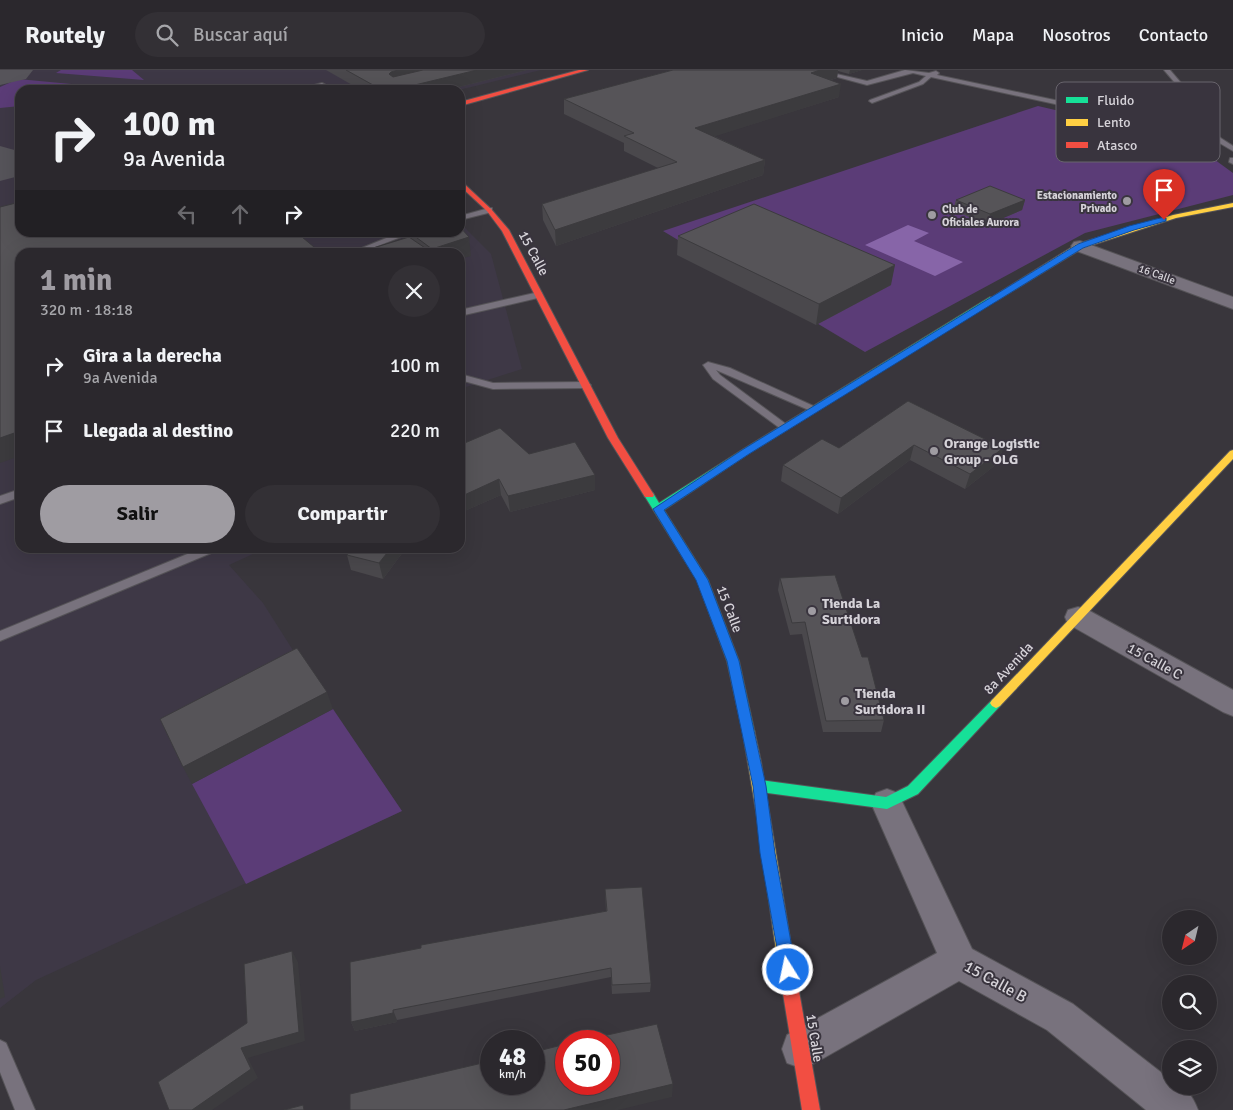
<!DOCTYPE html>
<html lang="es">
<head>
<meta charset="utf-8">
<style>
	:root { --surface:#2b282d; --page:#333035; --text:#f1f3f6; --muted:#a6a6aa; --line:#474449; --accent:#9f9ca2 }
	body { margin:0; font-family:Signika,sans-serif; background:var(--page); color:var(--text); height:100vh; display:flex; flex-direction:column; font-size:19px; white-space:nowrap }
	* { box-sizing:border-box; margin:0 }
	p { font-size:16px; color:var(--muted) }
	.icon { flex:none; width:28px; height:28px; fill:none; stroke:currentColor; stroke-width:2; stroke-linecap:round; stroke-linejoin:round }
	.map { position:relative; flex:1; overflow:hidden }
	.details { position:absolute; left:15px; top:178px; width:450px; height:305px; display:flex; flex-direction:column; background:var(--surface); border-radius:15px; box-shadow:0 5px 20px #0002,0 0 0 1px var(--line) }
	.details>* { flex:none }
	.banner { position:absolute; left:15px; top:15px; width:450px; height:152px; border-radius:15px; box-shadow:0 5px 20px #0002,0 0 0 1px var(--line); background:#2b282d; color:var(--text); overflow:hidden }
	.needle { width:32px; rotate:215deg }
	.controls { position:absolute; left:1162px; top:840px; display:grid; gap:10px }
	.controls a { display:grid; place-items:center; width:55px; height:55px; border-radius:50%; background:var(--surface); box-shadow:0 5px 20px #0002,0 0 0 1px var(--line); font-size:25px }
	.speed { position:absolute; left:480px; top:960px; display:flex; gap:10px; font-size:25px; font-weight:700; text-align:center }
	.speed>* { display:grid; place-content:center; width:65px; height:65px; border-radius:50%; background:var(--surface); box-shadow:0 5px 20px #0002,0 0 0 1px var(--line); line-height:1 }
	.speed small { font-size:12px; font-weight:400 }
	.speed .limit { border:8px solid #d22; background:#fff; color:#111 }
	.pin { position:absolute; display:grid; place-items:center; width:42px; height:42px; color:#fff; margin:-51px -21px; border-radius:50% 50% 50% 0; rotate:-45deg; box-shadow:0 0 5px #0007 }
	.pin .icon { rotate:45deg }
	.me { position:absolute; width:55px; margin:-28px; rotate:350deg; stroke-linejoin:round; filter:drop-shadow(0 0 4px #0008) }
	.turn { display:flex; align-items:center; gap:18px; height:105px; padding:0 25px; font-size:22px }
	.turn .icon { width:65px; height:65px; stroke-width:2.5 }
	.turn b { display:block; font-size:35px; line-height:42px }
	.lanes { display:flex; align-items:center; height:48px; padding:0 25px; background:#0003; justify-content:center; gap:25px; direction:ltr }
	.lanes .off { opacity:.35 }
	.round { display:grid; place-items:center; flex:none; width:52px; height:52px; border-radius:26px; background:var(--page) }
	.summary { display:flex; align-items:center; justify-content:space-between; height:85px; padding:0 25px }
	h1 { font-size:30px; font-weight:800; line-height:38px; color:var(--accent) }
	.action { display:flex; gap:10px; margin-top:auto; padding:10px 25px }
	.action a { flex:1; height:58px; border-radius:30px; background:var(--accent); color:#111; font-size:20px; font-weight:800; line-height:58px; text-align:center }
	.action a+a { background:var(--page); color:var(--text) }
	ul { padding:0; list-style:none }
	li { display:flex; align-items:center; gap:15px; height:65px; padding:0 25px }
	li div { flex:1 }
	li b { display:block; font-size:19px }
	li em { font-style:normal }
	header { display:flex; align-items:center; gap:30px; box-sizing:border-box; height:70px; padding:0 25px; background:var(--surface); border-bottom:1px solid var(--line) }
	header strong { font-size:24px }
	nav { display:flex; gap:28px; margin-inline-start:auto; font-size:18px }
	.search { width:350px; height:45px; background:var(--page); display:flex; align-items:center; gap:12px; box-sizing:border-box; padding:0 18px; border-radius:28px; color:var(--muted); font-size:19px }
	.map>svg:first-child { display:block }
	.built { fill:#3e3846 }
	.green { fill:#5b3c77 }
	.water { fill:#8765a8 }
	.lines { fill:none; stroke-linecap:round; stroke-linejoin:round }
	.taxiway { fill:#56545a; fill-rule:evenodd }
	.lane-casing { stroke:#555357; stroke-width:2 }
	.street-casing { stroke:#555357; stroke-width:2 }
	.fast-casing { stroke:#555357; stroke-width:2 }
	.slow-casing { stroke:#555357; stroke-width:2 }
	.jam-casing { stroke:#555357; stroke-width:2 }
	.lane { fill:#78727d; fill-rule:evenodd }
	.street { fill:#78727d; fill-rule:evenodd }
	.fast { fill:#16e098; fill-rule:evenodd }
	.slow { fill:#ffcf43; fill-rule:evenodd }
	.jam { fill:#f24e42; fill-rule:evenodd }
	.wall { fill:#4a484c }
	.shaded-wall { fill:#3c3b3e }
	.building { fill:#565458; stroke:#3c3b3e }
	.route { fill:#1a73e8; stroke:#114b97 }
	.poi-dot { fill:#9f9ca2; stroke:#39343e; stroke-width:2 }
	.labels { text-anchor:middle; stroke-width:4; stroke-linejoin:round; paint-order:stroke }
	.far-poi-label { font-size:11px; font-weight:bold; fill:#d6d3d9; stroke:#39343e; text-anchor:end }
	.far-street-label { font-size:11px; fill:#d6d3d9; stroke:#39343e }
	.street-label { font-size:14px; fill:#d6d3d9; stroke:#39343e }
	.poi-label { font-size:14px; font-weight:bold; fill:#d6d3d9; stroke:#39343e; text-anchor:start }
	.near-street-label { font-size:16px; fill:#d6d3d9; stroke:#39343e }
	.key { fill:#39343e; stroke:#68646c; stroke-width:1 }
	.key-label { font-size:14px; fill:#d6d3d9 }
</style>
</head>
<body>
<header>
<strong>Routely</strong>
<div class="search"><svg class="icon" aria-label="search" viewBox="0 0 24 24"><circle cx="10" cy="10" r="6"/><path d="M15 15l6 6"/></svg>Buscar aquí</div>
<nav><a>Inicio</a><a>Mapa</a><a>Nosotros</a><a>Contacto</a></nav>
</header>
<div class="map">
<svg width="1233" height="1040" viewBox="0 0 1233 1040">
	<rect width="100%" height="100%" fill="#39363c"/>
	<!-- built -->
	<path class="built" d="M 0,0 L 541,0 L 459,20 L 20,20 L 20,162 L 460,162 L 460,153 L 491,184 L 522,299 L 460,319 L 460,182 L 20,182 L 20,478 L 327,478 L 253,484 L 229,495 L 263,533 L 303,596 L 402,741 L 36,910 L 0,938 Z"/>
	<!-- green -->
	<g class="green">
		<path d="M 61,0 L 132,0 L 144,10 L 56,3 Z"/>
		<path d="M 18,9 L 114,18 L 110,20 L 20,20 L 20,36 L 0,38 L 0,17 Z"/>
		<path d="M 1038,36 L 1189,71 L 1233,103 L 1233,125 L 1085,163 L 865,282 L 663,161 Z"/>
		<path d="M 333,639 L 402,741 L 246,814 L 192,714 Z"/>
	</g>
	<!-- water -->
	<path class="water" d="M 908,155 L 929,163 L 914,171 L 963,192 L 935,206 L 865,175 Z"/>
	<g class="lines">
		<!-- taxiway -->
		<g class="taxiway">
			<path d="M 0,0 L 33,0 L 26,9 L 0,15 Z"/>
			<path d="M 0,76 L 18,81 L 20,83 L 19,106 L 0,111 Z"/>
		</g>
		<!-- lane casing -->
		<g class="lane-casing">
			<g id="lane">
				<path d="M 819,0 L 867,11 L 905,0 L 929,3 L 936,1 L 939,3 L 937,5 L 1209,63 L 1206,49 L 1164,0 L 1170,0 L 1211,48 L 1216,65 L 1233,76 L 1233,81 L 1211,68 L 931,7 L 923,14 L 872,33 L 869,31 L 870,30 L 919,12 L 926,6 L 913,3 L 867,15 L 819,2 Z"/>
				<path d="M 322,13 L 335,20 L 327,20 L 321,17 L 295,20 Z"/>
				<path d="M 1230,88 L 1233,88 L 1233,94 L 1229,92 Z"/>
				<path d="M 489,138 L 492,138 L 492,142 L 460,150 L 460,146 Z"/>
				<path d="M 401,162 L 414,162 L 362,182 L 352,182 Z"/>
				<path d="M 539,222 L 542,223 L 542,227 L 460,246 L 460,240 Z"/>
				<path d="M 708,292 L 730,298 L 820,339 L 815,342 L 811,341 L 716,300 L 720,305 L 790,357 L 785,360 L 781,359 L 713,309 L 703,295 Z"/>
				<path d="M 460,304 L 493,313 L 586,312 L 591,315 L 586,318 L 493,319 L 460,310 Z"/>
				<path d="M 20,419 L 20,427 L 0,434 L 0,426 Z"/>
				<path d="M 202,478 L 218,478 L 216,481 L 0,571 L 0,561 Z"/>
				<path d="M 0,970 L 6,973 L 35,1040 L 15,1040 L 0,1002 Z"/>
			</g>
		</g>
		<!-- street casing -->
		<g class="street-casing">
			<g id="street">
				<path d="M 1080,171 L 1233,227 L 1233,239 L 1074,180 L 1071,176 L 1074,172 Z"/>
				<path d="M 1078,537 L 1088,540 L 1233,620 L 1233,646 L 1223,642 L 1068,554 L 1065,547 L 1068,540 Z"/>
				<path d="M 887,719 L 898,723 L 972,879 L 1073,934 L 1171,1010 L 1171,1016 C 1187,1016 1193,1027 1198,1040 L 1146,1040 L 1047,960 L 959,911 L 815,993 L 801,998 L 787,993 L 782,979 L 787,965 L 937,883 L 871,733 L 876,723 Z"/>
			</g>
		</g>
		<!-- fast casing -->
		<g class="fast-casing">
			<g id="fast">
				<path d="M 990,227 L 997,229 L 748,384 L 664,440 L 708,510 L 739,591 L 755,664 L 754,668 L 749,669 L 744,668 L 727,591 L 697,510 L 644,425 L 649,422 L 653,423 L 659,433 L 742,380 Z"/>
				<path d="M 996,628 L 1000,630 L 1002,633 L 1000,636 L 918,724 L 887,739 L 760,722 L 755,720 L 753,716 L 755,712 L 760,710 L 886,727 L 908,716 L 992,630 Z"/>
			</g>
		</g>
		<!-- slow casing -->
		<g class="slow-casing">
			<g id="slow">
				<path d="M 1233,133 L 1233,137 L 1176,148 L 1083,178 L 996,231 L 989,229 L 1077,174 L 1173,145 Z"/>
				<path d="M 1233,380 L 1233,389 L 1000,636 L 996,638 L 992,636 L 990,633 L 992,630 L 1230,381 Z"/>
				<path d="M 749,659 L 754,660 L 755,664 L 761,692 L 793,887 L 790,892 L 785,894 L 780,892 L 777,887 L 757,747 L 743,664 L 744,660 Z"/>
			</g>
		</g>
		<!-- jam casing -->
		<g class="jam-casing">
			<g id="jam">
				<path d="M 579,0 L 588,0 L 460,36 L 460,32 Z"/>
				<path d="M 460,110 L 491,139 L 509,160 L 618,368 L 654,425 L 653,427 L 645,427 L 608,368 L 502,161 L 487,141 L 460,116 Z"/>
				<path d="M 785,880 L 790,882 L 793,887 L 820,1040 L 802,1040 L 777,887 L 780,882 Z"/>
			</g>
		</g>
		<!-- lane -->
		<use href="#lane" class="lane"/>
		<!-- street -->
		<use href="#street" class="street"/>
		<!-- fast -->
		<use href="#fast" class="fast"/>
		<!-- slow -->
		<use href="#slow" class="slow"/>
		<!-- jam -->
		<use href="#jam" class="jam"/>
	</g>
	<!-- wall -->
	<g class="wall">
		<path d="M 326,0 L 527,0 L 447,20 L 361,20 Z"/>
		<path d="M 673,0 L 862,0 L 849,4 L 838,1 L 837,8 L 831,10 L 839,27 L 714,66 L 765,90 L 763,105 L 556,176 L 543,150 L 542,134 L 658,98 L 624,81 L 624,73 L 564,44 L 564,29 Z"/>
		<path d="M 956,130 L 1025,130 L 1022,140 L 987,155 L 953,140 Z"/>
		<path d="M 405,162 L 460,162 L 471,186 L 460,182 L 360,182 L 406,168 Z"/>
		<path d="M 678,166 L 891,215 L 816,255 L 677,185 Z"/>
		<path d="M 908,331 L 1003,378 L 998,393 L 965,419 L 910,390 L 838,444 L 781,411 L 783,395 L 839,378 Z"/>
		<path d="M 460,375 L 529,384 L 595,405 L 595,420 L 510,442 L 501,425 L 460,443 Z"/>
		<path d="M 406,478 L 383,509 L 351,500 L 347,485 Z"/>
		<path d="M 780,508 L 862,587 L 884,650 L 881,662 L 823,662 L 802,564 L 790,565 L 778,520 Z"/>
		<path d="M 605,819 L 651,913 L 650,922 L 612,924 L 611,907 L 397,950 L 397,952 L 355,961 L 351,952 L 421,878 L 606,841 Z"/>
	</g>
	<!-- shaded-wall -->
	<g class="shaded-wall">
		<path d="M 398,0 L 448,0 L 393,14 L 389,4 L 391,2 Z"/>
		<path d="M 477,0 L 527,0 L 447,20 L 394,20 Z"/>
		<path d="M 820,0 L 838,0 L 837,8 L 810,16 L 811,3 Z"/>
		<path d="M 850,0 L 862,0 L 849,4 Z"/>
		<path d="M 841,14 L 839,27 L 694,73 L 695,58 Z"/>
		<path d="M 765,90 L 763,105 L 556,176 L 555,160 Z"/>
		<path d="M 1025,130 L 1022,140 L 987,155 L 990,144 Z"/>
		<path d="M 469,167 L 471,186 L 460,189 L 460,182 L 432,182 L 432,179 Z"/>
		<path d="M 895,195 L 891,215 L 816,255 L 819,234 Z"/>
		<path d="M 20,361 L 20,386 L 0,393 L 0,368 Z"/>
		<path d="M 914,375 L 910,390 L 838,444 L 841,428 Z"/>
		<path d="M 1003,378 L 998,393 L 965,419 L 970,404 Z"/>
		<path d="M 595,405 L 595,420 L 510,442 L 508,426 Z"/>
		<path d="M 499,409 L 501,425 L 460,443 L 460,427 Z"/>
		<path d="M 391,478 L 406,478 L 383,509 L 379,493 Z"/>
		<path d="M 327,622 L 333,639 L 192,714 L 183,697 Z"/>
		<path d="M 292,881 L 298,892 L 305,971 L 248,988 L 258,1008 L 212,1040 L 192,1040 L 241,978 Z"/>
		<path d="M 0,896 L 5,927 L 0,929 Z"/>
		<path d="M 393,940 L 397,950 L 397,952 L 355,961 L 351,952 Z"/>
		<path d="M 673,1014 L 672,1027 L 618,1040 L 564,1040 Z"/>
	</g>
	<!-- building -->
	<g class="building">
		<path d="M 346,0 L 398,0 L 391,2 L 389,4 L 393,7 L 423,0 L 477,0 L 394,20 L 382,20 Z"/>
		<path d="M 673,0 L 820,0 L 811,3 L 841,14 L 695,58 L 765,90 L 555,160 L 542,134 L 677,92 L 624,66 L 634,63 L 564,29 Z"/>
		<path d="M 990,116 L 1025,130 L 990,144 L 956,130 Z"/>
		<path d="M 20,132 L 20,162 L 296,162 L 320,182 L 20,182 L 20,361 L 0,368 L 0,137 Z"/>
		<path d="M 754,134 L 895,195 L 819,234 L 678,166 Z"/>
		<path d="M 460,157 L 469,167 L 432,179 L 409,162 L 460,162 Z"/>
		<path d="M 409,167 L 431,182 L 360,182 Z"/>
		<path d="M 908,331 L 1003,378 L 970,404 L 914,375 L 841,428 L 783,395 L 822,369 L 839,378 Z"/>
		<path d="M 500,358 L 529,384 L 575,372 L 595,405 L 508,426 L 499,409 L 460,427 L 460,375 Z"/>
		<path d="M 352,478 L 391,478 L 379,493 L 347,485 Z"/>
		<path d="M 835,505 L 862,587 L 868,587 L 884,650 L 826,651 L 805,552 L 792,553 L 780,508 Z"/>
		<path d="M 297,578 L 327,622 L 183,697 L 160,649 Z"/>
		<path d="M 642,817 L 651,913 L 612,915 L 611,898 L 393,940 L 393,943 L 351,952 L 350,892 L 421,878 L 421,875 L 607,841 L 605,819 Z"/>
		<path d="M 292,881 L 299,962 L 241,978 L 251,999 L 192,1040 L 169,1040 L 158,1012 L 247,953 L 244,894 Z"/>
		<path d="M 657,954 L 673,1014 L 564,1040 L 350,1040 L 350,1024 L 491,991 L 491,1014 L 534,1014 L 534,982 L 566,974 L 566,1014 L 609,1014 L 609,971 L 580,971 Z"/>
		<path d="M 303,1035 L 304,1040 L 284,1040 Z"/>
	</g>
	<!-- route -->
	<path class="route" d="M 1164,147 L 1166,148 L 1166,151 L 1134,160 L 1083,178 L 749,384 L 664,440 L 708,510 L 739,591 L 766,716 L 775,783 L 796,900 L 793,906 L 788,908 L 782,906 L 760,783 L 753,716 L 727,591 L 696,510 L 653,439 L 742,380 L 1078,174 L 1129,156 Z"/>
	<!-- markers -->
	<g class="poi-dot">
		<circle cx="1127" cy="131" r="5"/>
		<circle cx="932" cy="145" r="5"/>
		<circle cx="934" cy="381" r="5"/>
		<circle cx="812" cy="541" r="5"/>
		<circle cx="845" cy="631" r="5"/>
	</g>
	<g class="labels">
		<!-- far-poi labels -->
		<g class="far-poi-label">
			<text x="1117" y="129">Estacionamiento<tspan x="1117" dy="13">Privado</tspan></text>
			<text x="942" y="143" text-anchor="start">Club de<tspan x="942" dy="13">Oficiales Aurora</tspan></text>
		</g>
		<!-- far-street labels -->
		<g class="far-street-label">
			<text transform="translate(1157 204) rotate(20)" y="4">16 Calle</text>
		</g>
		<!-- street labels -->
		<g class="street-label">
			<text transform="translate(534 183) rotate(62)" y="5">15 Calle</text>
			<text transform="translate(730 539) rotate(69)" y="5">15 Calle</text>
			<text transform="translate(1155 591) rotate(29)" y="5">15 Calle C</text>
			<text transform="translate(1008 598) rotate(-47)" y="5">8a Avenida</text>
			<text transform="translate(815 968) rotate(81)" y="5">15 Calle</text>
		</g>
		<!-- poi labels -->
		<g class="poi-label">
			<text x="944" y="378">Orange Logistic<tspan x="944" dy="16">Group - OLG</tspan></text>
			<text x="822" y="538">Tienda La<tspan x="822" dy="16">Surtidora</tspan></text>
			<text x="855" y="628">Tienda<tspan x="855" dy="16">Surtidora II</tspan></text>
		</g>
		<!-- near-street labels -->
		<g class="near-street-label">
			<text transform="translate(996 911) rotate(29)" y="6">15 Calle B</text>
		</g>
	</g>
	<!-- legend -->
	<rect x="1056" y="12" width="164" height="80" rx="8" class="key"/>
	<rect x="1066" y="27" width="22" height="6" fill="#16e098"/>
	<rect x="1066" y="49" width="22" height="7" fill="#ffcf43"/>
	<rect x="1066" y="72" width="22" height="6" fill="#f24e42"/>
	<g class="key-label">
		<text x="1097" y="35">Fluido</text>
		<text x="1097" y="57">Lento</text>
		<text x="1097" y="80">Atasco</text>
	</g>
</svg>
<div class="controls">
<a><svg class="needle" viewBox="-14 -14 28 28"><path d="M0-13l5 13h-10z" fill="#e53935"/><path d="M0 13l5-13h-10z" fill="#a6a6aa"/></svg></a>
<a><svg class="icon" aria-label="search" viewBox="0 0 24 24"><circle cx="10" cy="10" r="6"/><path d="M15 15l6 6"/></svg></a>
<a><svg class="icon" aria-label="layers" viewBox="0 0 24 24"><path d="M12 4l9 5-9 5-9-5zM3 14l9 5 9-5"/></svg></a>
</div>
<div class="speed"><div>48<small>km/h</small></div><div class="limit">50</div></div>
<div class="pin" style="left:1164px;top:150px;background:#d93025"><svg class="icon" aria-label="arrive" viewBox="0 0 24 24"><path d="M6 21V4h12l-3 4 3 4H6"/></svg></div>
<svg class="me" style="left:788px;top:900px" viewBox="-20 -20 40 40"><circle r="17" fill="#1a73e8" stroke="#fff" stroke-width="3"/><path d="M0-11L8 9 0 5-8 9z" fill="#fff"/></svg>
<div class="banner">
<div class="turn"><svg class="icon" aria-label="right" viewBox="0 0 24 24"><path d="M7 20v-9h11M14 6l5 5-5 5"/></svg><div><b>100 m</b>9a Avenida</div></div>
<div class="lanes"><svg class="icon off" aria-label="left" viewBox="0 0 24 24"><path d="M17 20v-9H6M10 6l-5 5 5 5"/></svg><svg class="icon off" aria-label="ahead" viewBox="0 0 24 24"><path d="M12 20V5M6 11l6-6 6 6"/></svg><svg class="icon" aria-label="right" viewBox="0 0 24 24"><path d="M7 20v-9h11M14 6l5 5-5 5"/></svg></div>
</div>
<section class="details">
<div class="summary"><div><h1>1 min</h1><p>320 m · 18:18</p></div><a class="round"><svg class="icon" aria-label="close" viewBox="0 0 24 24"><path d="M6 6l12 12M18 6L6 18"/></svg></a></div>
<ul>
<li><svg class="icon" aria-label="right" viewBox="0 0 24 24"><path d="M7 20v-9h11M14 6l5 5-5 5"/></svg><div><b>Gira a la derecha</b><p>9a Avenida</p></div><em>100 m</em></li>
<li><svg class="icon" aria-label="arrive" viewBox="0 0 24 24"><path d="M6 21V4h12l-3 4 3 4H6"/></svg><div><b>Llegada al destino</b></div><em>220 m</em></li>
</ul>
<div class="action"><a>Salir</a><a>Compartir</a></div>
</section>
</div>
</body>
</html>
